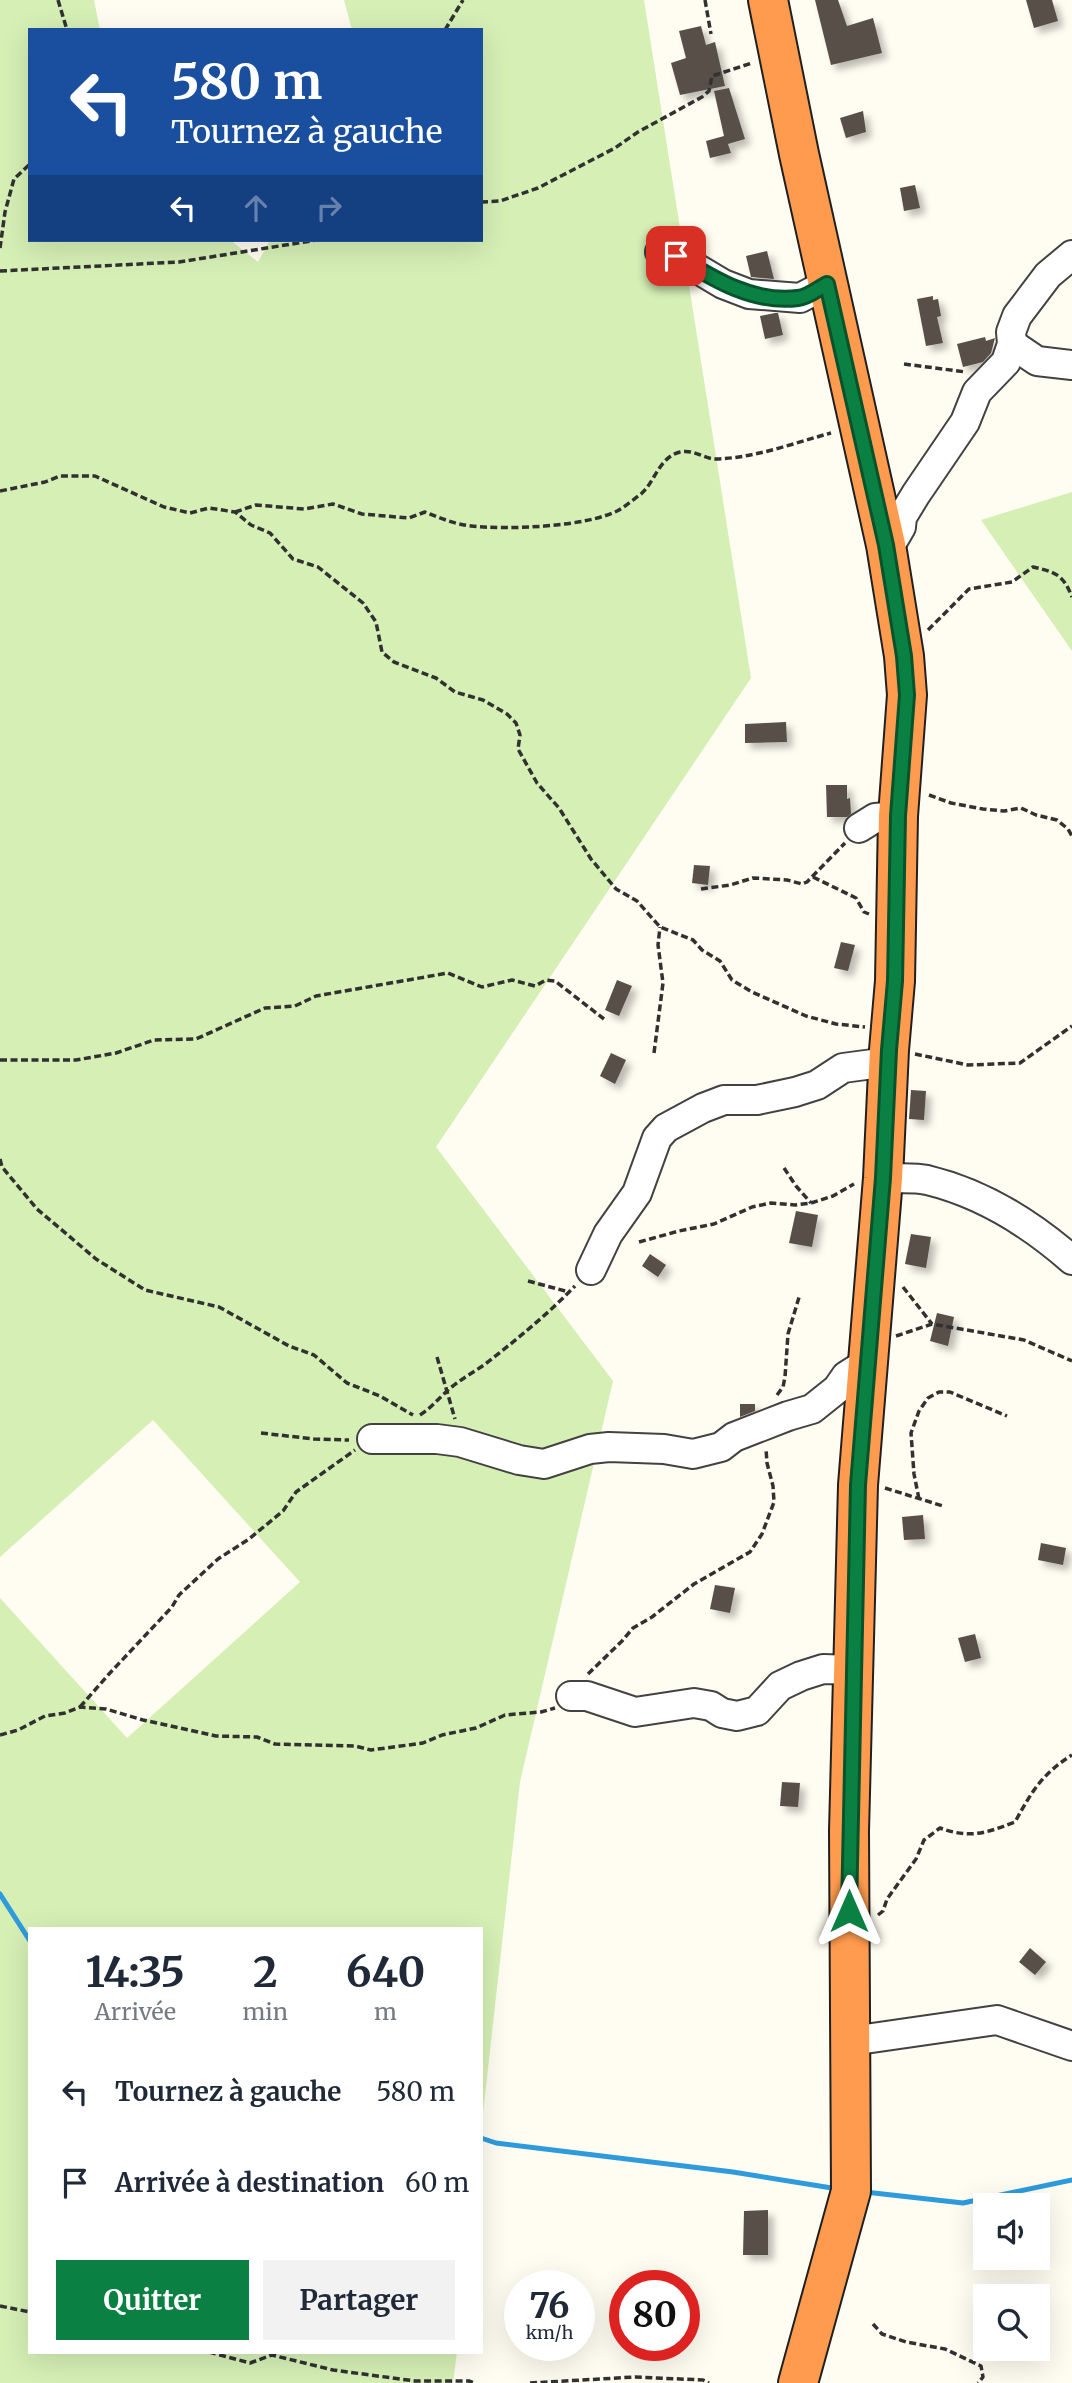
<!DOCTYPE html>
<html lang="fr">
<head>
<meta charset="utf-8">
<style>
	:root { --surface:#fff; --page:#f2f2f3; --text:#1f2937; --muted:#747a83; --accent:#0b8043 }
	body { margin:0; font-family:Merriweather,serif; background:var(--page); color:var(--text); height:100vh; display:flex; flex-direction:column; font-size:26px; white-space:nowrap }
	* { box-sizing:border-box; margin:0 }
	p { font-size:23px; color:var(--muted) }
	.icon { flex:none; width:38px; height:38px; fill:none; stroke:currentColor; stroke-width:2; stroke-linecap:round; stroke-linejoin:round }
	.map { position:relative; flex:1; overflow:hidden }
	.panel { position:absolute; left:28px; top:1927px; width:455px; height:427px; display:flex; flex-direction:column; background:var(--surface); border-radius:0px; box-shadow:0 7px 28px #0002 }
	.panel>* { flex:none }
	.banner { position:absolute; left:28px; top:28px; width:455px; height:214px; border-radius:0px; box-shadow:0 7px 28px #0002; background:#1a4fa0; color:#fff; overflow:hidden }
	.fabs { position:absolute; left:973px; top:2193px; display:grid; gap:14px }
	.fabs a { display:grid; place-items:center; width:77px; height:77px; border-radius:0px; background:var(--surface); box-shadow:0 7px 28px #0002; font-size:35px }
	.speed { position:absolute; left:504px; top:2270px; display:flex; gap:14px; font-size:35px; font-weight:700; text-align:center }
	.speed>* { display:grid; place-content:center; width:91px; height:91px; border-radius:50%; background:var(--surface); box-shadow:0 7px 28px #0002; line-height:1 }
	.speed small { font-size:18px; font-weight:400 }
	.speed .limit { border:10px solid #d22; background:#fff; color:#111 }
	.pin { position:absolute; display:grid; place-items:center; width:60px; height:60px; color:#fff; margin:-30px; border-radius:14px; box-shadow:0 4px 10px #0006 }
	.me { position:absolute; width:77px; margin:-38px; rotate:0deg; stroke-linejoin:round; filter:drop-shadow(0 0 5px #0008) }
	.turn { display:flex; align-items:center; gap:24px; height:147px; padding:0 28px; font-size:32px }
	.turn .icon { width:91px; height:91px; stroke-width:2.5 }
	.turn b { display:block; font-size:49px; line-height:60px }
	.lanes { display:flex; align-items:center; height:66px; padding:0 28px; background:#0003; justify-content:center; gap:35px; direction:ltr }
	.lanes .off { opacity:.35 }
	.eta { display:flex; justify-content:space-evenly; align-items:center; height:119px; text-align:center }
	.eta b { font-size:42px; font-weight:700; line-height:49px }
	.primary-button { display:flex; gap:14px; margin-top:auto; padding:14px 28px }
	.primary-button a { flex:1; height:80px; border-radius:0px; background:var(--accent); color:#fff; font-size:28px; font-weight:700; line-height:80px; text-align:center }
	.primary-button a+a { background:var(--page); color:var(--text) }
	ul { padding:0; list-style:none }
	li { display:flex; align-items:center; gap:21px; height:91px; padding:0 28px }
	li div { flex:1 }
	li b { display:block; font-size:26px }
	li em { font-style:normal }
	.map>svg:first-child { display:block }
	.green { fill:#d5efb5 }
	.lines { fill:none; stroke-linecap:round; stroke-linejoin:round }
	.stream { stroke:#2e9bdc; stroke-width:5 }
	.building { fill:#594f4a; filter:url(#shadow) }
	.minor-casing { stroke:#424242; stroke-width:32 }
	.highway-casing { stroke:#202020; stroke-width:42 }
	.path { stroke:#313131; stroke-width:3.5; stroke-dasharray:7 3.5; stroke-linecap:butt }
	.minor { stroke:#fff; stroke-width:28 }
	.highway { stroke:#ff9b4f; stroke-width:38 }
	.route-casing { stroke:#07532c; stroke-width:18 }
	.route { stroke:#0b8043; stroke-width:12 }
</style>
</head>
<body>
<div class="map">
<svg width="1072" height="2383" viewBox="0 0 1072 2383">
	<defs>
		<filter id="shadow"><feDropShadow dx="5.5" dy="5.5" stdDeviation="3.5" flood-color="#0004"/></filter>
	</defs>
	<rect width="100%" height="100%" fill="#fffcf1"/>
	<!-- green -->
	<g class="green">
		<path d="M 0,0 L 94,0 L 100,30 L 30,30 L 30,240 L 230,240 L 258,262 L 270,240 L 481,240 L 481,30 L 352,30 L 344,0 L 644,0 L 751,678 L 436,1147 L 613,1381 L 520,1782 L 481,2131 L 481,1928 L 30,1928 L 30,2352 L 457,2352 L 453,2383 L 0,2383 L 0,1598 L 127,1738 L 300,1582 L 153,1420 L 0,1557 Z"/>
		<path d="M 1072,492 L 1072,651 L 981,520 Z"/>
	</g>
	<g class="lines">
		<!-- stream -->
		<g class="stream">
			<path d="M 0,1894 L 30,1941"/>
			<path d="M 481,2138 L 496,2143 L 733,2172 L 838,2189"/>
			<path d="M 865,2192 L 963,2203 L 1072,2180"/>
		</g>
	</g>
	<!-- building -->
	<g class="building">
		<path d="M 815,0 L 838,0 L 847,26 L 873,18 L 882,53 L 831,65 Z"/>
		<path d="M 1026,0 L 1052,0 L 1058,21 L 1034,28 Z"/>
		<path d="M 701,26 L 706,45 L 715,42 L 725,86 L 680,95 L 671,63 L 686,58 L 679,31 Z"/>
		<path d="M 729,88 L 745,139 L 728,144 L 731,153 L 710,158 L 706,141 L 724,136 L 714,91 Z"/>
		<path d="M 863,111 L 866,132 L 846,138 L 840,118 Z"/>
		<path d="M 915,185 L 920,208 L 904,211 L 900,188 Z"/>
		<path d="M 767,251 L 774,279 L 751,277 L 746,256 Z"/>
		<path d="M 933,296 L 933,300 L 938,299 L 941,316 L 937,317 L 943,343 L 926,346 L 917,299 Z"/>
		<path d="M 775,313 L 778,313 L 783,335 L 765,339 L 760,316 Z"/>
		<path d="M 985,337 L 986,341 L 995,338 L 991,353 L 983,362 L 963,367 L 957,344 Z"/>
		<path d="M 786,722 L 787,742 L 745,743 L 745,724 Z"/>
		<path d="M 826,785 L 847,785 L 847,799 L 850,798 L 851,814 L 847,817 L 827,817 Z"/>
		<path d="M 694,865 L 710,866 L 708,885 L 692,883 Z"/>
		<path d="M 841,942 L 855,945 L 848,971 L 834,968 Z"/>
		<path d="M 617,980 L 632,986 L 619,1016 L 605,1010 Z"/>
		<path d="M 611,1053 L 626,1060 L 615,1084 L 600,1076 Z"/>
		<path d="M 911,1090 L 926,1091 L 924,1120 L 909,1119 Z"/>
		<path d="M 796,1211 L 818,1215 L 812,1247 L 789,1243 Z"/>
		<path d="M 911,1234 L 931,1237 L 926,1268 L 905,1264 Z"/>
		<path d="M 650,1254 L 666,1265 L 658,1277 L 642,1266 Z"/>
		<path d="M 937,1313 L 954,1317 L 948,1346 L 930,1341 Z"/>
		<path d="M 740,1404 L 755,1404 L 755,1411 L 740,1417 Z"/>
		<path d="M 923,1515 L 925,1539 L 904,1540 L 902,1517 Z"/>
		<path d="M 1041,1543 L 1066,1548 L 1063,1565 L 1038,1560 Z"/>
		<path d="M 715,1585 L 735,1588 L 730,1613 L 710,1609 Z"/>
		<path d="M 975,1634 L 981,1658 L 965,1662 L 958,1638 Z"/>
		<path d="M 782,1782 L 800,1783 L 798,1807 L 780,1806 Z"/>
		<path d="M 1030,1948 L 1046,1962 L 1035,1975 L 1019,1962 Z"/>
		<path d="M 768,2210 L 768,2255 L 743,2255 L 744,2211 Z"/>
	</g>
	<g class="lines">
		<!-- minor casing -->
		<g class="minor-casing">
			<g id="minor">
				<path d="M 660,252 L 676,256 L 723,284 L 749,294 L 800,298 L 827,284"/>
				<path d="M 1012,344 L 1037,361 L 1072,365"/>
				<path d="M 886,545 L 894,539 L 901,527 L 902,517 L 916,494 L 965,422 L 977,392 L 1006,362 L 1012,344 L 1011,332 L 1017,316 L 1048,275 L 1072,255"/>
				<path d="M 859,828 L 875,818 L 898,816"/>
				<path d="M 883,1178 C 897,1179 913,1177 927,1180 C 981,1193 1031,1224 1072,1260"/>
				<path d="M 591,1270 L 608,1234 L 637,1193 L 657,1138 L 666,1128 L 703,1108 L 724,1100 L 757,1100 L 795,1092 L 817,1085 L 843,1068 L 888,1062"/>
				<path d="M 372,1439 L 437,1439 L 460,1442 L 519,1460 L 544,1464 L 590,1449 L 609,1447 L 664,1449 L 693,1454 L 721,1447 L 734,1437 L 788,1416 L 812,1409 L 837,1389 L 846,1376 L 868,1362"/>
				<path d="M 571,1696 L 587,1696 L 635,1712 L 694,1703 L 711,1706 L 722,1713 L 737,1716 L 757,1711 L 780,1686 L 801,1676 L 823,1669 L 854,1670"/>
				<path d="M 851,2041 L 997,2020 L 1072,2046"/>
			</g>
		</g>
		<!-- highway casing -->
		<g class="highway-casing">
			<path id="highway" d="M 768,0 L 799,154 L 886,545 L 904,656 L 907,695 L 898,816 L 895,981 L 889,1050 L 883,1178 L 858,1485 L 849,1831 L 851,2191 L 798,2383"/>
		</g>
		<!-- path -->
		<g class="path">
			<path d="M 58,0 L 67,30"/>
			<path d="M 705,0 L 711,34"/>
			<path d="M 445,30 L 463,0"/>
			<path d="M 481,202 L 500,201 L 538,188 L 615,148 L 638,132 L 702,97 L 709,91 L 712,76 L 752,63"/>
			<path d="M 0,248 L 5,212 L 14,179 L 30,164"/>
			<path d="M 0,271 L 179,262 L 317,240"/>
			<path d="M 904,364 L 966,372"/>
			<path d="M 0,491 L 45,482 L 60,476 L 95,476 L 164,507 L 190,513 L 209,508 L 235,512 L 251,525 L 270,533 L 293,559 L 318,567 L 363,603 L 376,622 L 382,652 L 394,662 L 436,678 L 455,692 L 483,700 L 507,714 L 516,723 L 520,735 L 518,749 L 537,783 L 559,808 L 591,859 L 616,889 L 637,901 L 660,927 L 693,940 L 702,950 L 720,961 L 732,980 L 752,992 L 806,1016 L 836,1024 L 865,1027"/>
			<path d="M 235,512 L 256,505 L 304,509 L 333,504 L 362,514 L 409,518 L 425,512 C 440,518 454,524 471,526 C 506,530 588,527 619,510 C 626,506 634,499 641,494 C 655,482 659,457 680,452 C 694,449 704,459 716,459 C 755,458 794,443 831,433"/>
			<path d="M 928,630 L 969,589 L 1012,582 L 1033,567 C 1055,572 1063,574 1072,597"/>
			<path d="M 929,795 L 951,803 L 983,809 L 1004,811 L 1021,808 L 1036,815 L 1057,820 L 1068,829 L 1072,836"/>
			<path d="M 813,877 L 856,898 L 864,912 L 869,914"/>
			<path d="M 701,889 L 730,885 L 753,878 L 787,880 L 802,884 L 807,882 L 845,843"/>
			<path d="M 654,1053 L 663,983 L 658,945 L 660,927"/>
			<path d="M 915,1054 L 968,1065 L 1020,1063 L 1072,1026"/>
			<path d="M 0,1060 L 76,1060 L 116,1053 L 154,1040 L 196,1039 L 265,1008 L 295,1006 L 316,996 L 448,973 L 482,987 L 512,980 L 535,986 L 546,980 L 555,981 L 604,1019"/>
			<path d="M 0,1159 L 2,1167 L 37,1209 L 96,1259 L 145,1290 L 219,1307 L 289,1346 L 314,1355 L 347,1383 L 380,1396 L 413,1415"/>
			<path d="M 784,1168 L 796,1186 L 811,1203"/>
			<path d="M 639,1242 L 679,1231 L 714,1224 L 752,1207 L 771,1203 L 795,1205 L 811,1203 L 833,1196 L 854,1184"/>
			<path d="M 528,1281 L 569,1292"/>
			<path d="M 903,1287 L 932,1324"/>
			<path d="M 896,1336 L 932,1324 L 1024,1340 L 1072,1361"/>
			<path d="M 437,1357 L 455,1419"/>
			<path d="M 777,1395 L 783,1387 L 785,1377 L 788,1334 L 800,1294"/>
			<path d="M 420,1415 C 433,1407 441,1395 453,1386 C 463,1378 474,1372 484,1365 C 516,1340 547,1315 575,1286"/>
			<path d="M 261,1433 L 314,1439 L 349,1440"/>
			<path d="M 885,1488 L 943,1506"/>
			<path d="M 919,1499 L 914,1474 L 911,1433 L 919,1411 L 928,1398 L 939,1392 L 950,1392 L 1007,1416"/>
			<path d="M 588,1674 L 622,1641 L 633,1628 L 652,1617 L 694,1584 L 750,1552 L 762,1534 L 774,1502 L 773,1486 L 767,1463 L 766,1449"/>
			<path d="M 80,1707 L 109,1674 L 172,1607 L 179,1595 L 218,1559 L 249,1539 L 283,1511 L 296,1492 L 355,1450"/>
			<path d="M 0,1735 L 18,1730 L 45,1716 L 65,1713 L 80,1707 L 106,1709 L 143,1720 L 216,1736 L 257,1737 L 275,1744 L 355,1746 L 371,1750 L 423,1743 L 442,1735 L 476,1728 L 505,1715 L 541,1712 L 555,1708"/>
			<path d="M 878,1915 L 883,1911 L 887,1899 L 916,1859 L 924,1840 L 940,1828 C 970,1839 986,1833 1015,1822 C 1032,1791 1042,1774 1072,1755"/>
			<path d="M 0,2306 L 30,2312"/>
			<path d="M 873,2324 L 882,2334 L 906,2342 L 945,2349 L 981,2366 L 983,2377 L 978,2383"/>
			<path d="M 209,2352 L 250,2363 L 272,2355 L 333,2370 L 415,2381 L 469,2381 L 475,2383"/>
			<path d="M 530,2383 L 635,2377 L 703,2380 L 709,2383"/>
		</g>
		<!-- minor -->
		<use href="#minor" class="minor"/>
		<!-- highway -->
		<use href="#highway" class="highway"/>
	</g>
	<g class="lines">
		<!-- route casing -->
		<g class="route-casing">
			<path id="route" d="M 676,256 C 712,278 753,304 798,298 C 808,297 819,288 827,284 L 886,545 L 904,656 L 907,695 L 898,816 L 895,981 L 889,1050 L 883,1178 L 858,1485 L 849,1911"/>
		</g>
		<!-- route -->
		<use href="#route" class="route"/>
	</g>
</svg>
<div class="fabs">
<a><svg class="icon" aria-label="sound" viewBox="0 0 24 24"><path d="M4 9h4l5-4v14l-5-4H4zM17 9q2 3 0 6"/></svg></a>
<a><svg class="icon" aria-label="search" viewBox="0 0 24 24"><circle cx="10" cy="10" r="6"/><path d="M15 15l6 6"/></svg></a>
</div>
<div class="speed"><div>76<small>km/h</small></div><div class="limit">80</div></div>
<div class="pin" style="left:676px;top:256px;background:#d93025"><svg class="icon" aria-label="arrive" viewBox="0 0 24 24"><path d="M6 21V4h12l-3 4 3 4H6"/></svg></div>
<svg class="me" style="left:849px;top:1911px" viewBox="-20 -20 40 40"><path d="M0-17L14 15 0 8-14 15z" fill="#0b8043" stroke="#fff" stroke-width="4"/></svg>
<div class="banner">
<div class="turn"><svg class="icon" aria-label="left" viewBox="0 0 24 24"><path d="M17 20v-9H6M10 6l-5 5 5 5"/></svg><div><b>580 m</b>Tournez à gauche</div></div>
<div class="lanes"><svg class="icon" aria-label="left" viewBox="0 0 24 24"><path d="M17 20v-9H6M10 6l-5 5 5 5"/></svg><svg class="icon off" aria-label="ahead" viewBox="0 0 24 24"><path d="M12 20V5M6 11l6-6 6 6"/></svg><svg class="icon off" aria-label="right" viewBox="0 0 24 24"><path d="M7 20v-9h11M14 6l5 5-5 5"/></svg></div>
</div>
<section class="panel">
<div class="eta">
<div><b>14:35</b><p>Arrivée</p></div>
<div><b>2</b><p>min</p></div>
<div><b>640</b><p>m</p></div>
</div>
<ul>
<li><svg class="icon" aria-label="left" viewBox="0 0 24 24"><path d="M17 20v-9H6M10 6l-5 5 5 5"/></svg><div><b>Tournez à gauche</b></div><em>580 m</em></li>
<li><svg class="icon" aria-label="arrive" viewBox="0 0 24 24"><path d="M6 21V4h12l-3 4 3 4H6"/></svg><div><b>Arrivée à destination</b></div><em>60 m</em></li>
</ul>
<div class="primary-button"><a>Quitter</a><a>Partager</a></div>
</section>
</div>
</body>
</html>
